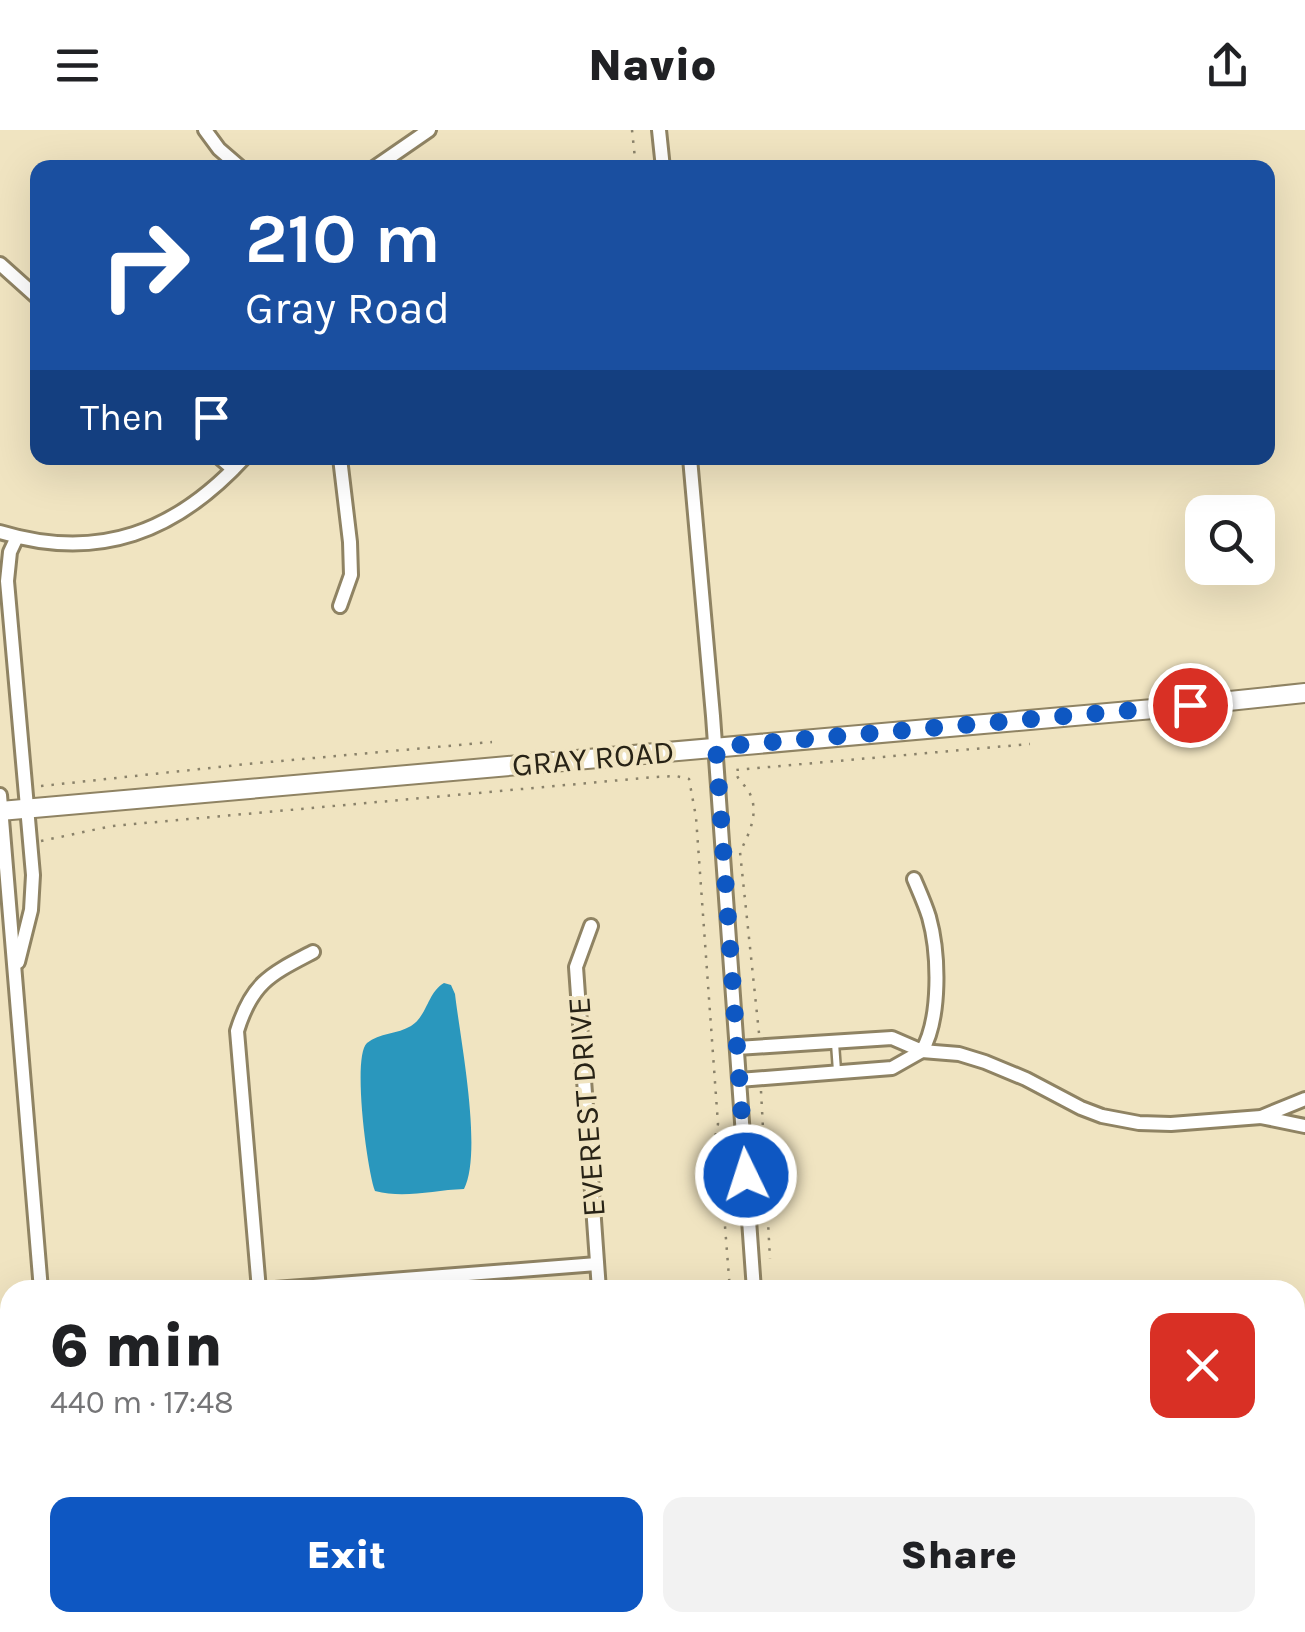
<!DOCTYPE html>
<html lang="en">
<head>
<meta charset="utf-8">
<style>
	:root { --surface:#fff; --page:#f2f2f2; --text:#202124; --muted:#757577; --accent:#0e57c2 }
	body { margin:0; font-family:Karla,sans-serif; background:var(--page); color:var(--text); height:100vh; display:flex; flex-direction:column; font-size:38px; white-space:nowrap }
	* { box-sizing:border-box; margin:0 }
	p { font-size:32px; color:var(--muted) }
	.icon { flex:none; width:55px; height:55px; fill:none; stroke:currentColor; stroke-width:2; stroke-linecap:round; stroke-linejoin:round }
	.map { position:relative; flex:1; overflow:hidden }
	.panel { position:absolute; left:0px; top:1150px; width:1305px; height:352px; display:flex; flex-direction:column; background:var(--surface); border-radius:30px 30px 0 0; box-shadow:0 10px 40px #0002 }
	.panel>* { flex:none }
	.guide { position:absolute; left:30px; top:30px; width:1245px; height:305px; border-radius:20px; box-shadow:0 10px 40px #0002; background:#1a4fa0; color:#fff; overflow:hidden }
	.tools { position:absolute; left:1185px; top:365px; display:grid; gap:20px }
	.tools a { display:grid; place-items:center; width:90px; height:90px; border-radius:20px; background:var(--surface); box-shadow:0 10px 40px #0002; font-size:50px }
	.pin { position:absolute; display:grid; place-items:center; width:85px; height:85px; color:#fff; margin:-42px; border:5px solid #fff; border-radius:50%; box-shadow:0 2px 10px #0007 }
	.me { position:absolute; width:110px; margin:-55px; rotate:356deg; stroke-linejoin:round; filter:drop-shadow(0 0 8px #0008) }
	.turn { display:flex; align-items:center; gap:35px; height:210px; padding:0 50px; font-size:45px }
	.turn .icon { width:130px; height:130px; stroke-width:2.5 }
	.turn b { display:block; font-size:70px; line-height:85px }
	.then { display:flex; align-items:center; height:95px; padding:0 50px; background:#0003; gap:20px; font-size:38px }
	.round { display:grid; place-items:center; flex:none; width:105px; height:105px; border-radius:20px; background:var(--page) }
	.overview { display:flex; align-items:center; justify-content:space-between; height:170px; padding:0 50px }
	h1 { font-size:60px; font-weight:800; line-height:75px }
	.cta { display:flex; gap:20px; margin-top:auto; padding:20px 50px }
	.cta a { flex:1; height:115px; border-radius:20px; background:var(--accent); color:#fff; font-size:40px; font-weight:800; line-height:115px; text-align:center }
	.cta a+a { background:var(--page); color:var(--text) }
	header { display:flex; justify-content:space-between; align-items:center; height:130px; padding:0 50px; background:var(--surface); font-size:45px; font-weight:800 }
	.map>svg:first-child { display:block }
	.water { fill:#2a97bd }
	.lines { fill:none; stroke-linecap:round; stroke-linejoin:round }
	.lane-casing { stroke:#8f8363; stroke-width:11 }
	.street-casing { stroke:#8f8363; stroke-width:18 }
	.secondary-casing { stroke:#8f8363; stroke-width:22 }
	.path { stroke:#8a826a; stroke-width:2.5; stroke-dasharray:2.5 8; stroke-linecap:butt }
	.lane { stroke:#fff; stroke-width:6 }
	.street { stroke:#fff; stroke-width:12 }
	.secondary { stroke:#fff; stroke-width:18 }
	.route { stroke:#0e57c2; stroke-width:18; stroke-dasharray:0 32.4 }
	.labels { text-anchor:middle; stroke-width:8; stroke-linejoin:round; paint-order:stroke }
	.street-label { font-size:32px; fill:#282316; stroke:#f0e4c1 }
</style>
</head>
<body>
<header><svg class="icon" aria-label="menu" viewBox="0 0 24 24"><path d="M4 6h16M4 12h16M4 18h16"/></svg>Navio<svg class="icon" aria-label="share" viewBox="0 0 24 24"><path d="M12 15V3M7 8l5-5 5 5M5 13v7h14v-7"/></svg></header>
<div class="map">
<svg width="1305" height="1502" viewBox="0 0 1305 1502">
	<rect width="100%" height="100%" fill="#f0e4c1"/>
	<!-- water -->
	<path class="water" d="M 444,853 L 451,855 L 455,864 C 460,908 483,1022 464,1059 C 433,1060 405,1069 375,1061 C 367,1040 352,926 367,913 C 379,903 398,904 411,896 C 428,885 427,863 444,853 Z"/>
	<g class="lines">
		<!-- lane casing -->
		<g class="lane-casing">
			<path id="lane" d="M 835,913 L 837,941"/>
		</g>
		<!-- street casing -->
		<g class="street-casing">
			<g id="street">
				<path d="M 205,0 L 219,19 L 241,38"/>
				<path d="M 659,0 L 663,38"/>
				<path d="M 374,38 L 429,0"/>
				<path d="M 0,134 L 38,168"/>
				<path d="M 220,328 L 233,339"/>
				<path d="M 690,328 L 713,586 L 754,1160"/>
				<path d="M 0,402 C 99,432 176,402 244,328"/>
				<path d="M 17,407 L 10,422 L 7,451 L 33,745 L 31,780 L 18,832"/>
				<path d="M 340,476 L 351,445 L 350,412 L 340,328"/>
				<path d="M 0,665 L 41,1160"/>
				<path d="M 914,749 C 919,761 925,774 929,787 C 939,823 941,888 922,921"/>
				<path d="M 591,796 L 576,837 L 599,1160"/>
				<path d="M 737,918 L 892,908 L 922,921 L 959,924 L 985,932 L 1026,949 L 1081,978 L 1102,986 L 1139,993 L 1171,994 L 1261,987 L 1305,969"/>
				<path d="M 739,950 L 892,938 L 922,921"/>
				<path d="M 1261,987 L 1305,996"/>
				<path d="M 259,1160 L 237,901 C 252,852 271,844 313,822"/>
				<path d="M 262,1160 L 597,1134"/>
				<path d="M 389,1492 L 390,1502"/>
				<path d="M 777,1492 L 777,1502"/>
			</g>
		</g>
		<!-- secondary casing -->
		<g class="secondary-casing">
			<path id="secondary" d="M 0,681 L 1153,579 L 1305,563"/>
		</g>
		<!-- path -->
		<g class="path">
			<path d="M 632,0 L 636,38"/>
			<path d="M 41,656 L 247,634 L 492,612"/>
			<path d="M 41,711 L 112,696 L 655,647 L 676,646 L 689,649 L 696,687 L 718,994 L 714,1012 L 720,1033 L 730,1160"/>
			<path d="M 759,903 L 740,722 C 749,704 760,682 749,662 C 744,653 738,652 735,640 L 1030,614"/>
			<path d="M 761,961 L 770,1129"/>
			<path d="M 1295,1412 L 1305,1412"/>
			<path d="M 794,1492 L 795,1502"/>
		</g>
		<!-- lane -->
		<use href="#lane" class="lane"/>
		<!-- street -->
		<use href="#street" class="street"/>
		<!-- secondary -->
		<use href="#secondary" class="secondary"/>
	</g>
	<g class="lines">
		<!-- route -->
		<path class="route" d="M 746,1045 L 716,617 L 1190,575"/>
	</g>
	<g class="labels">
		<!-- street labels -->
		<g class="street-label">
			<text transform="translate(593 628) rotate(-5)" y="11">GRAY ROAD</text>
			<text transform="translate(586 977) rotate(-94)" y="11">EVEREST DRIVE</text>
		</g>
	</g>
</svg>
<div class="tools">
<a><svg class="icon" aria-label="search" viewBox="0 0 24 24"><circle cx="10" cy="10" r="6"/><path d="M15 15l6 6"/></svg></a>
</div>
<div class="pin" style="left:1190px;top:575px;background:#d93025"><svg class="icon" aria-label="arrive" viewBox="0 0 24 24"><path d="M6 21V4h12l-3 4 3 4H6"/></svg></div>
<svg class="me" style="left:746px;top:1045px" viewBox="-20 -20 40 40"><circle r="17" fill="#0e57c2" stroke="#fff" stroke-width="3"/><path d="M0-11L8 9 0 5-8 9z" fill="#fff"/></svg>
<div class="guide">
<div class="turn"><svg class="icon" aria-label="right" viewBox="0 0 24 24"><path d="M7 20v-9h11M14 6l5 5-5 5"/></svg><div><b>210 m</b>Gray Road</div></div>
<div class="then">Then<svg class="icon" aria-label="arrive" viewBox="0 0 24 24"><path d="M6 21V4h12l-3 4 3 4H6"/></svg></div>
</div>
<section class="panel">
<div class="overview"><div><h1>6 min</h1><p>440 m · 17:48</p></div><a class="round" style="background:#d93025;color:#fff"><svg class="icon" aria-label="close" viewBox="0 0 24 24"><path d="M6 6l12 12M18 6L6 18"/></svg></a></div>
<div class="cta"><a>Exit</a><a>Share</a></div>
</section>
</div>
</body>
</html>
